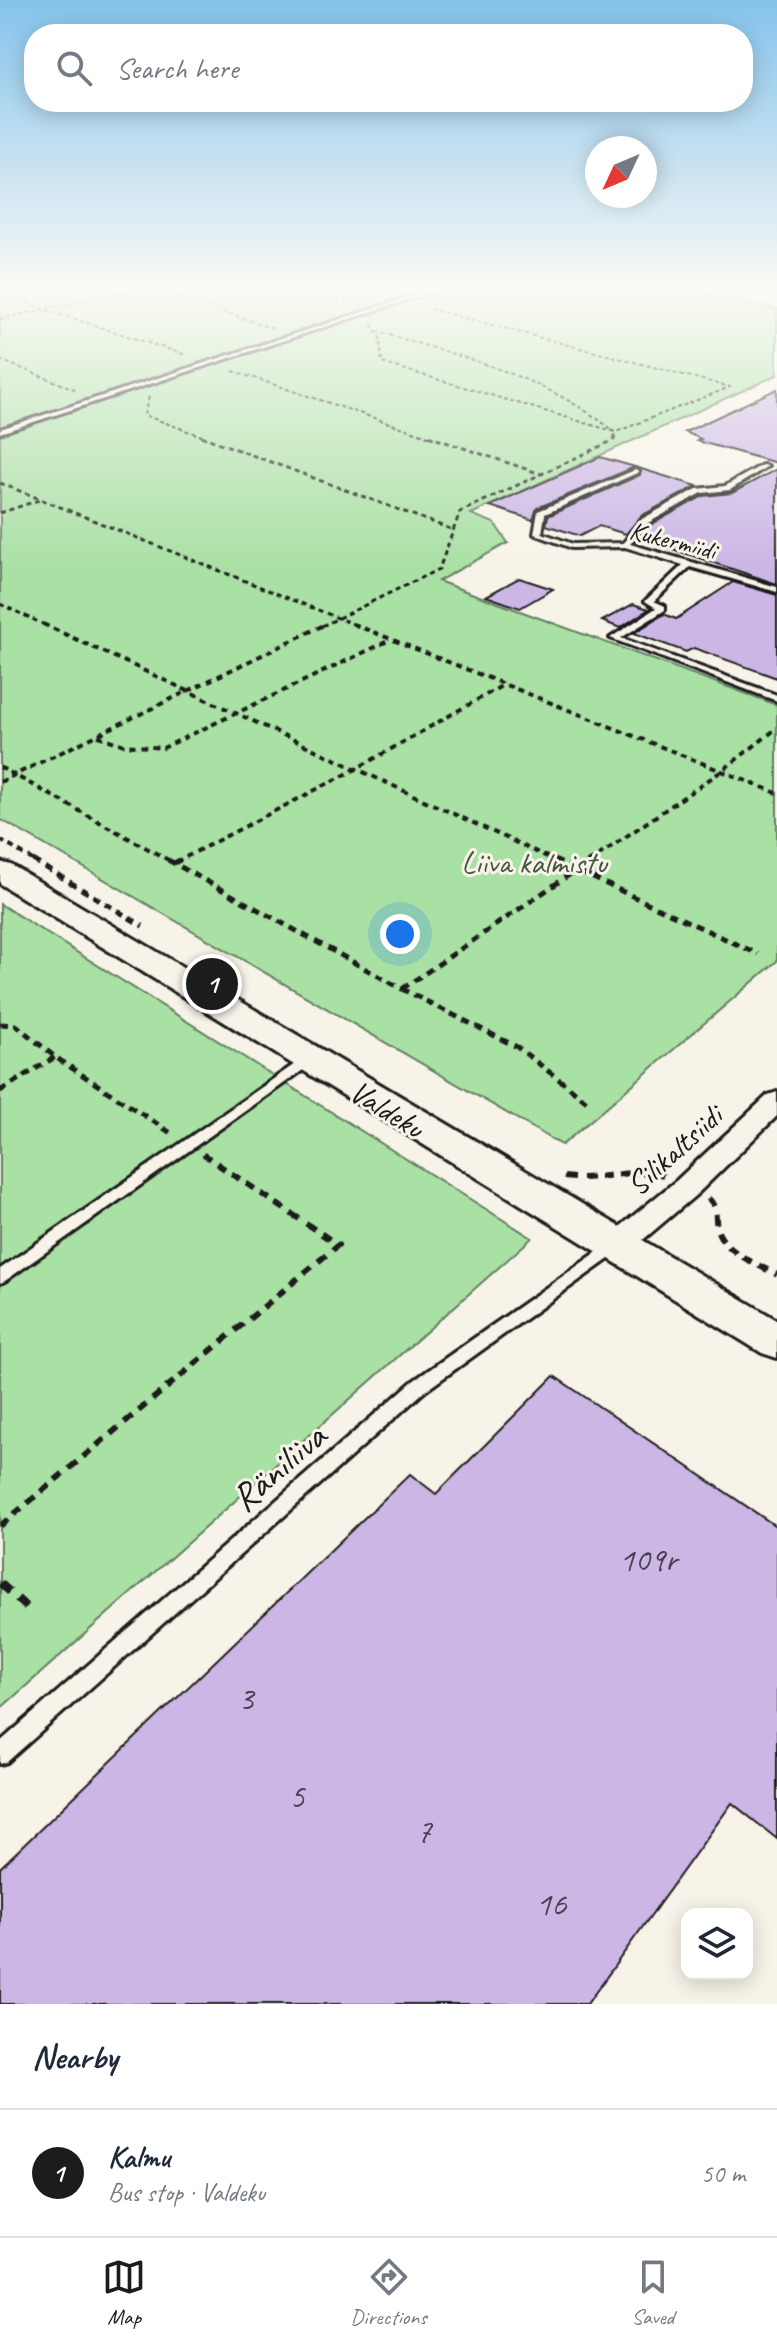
<!DOCTYPE html>
<meta charset="utf-8">
<style>
:root{--surface:#fff;--page:#f2f2f3;--text:#1f2937;--muted:#747a83;--line:#e0e1e3;--accent:#1c1c1c}
body{margin:0;font-family:Caveat,sans-serif;background:var(--page);color:var(--text)}
.controls{position:absolute;right:24px;bottom:24px;display:grid;overflow:hidden;border-radius:16px;box-shadow:0 4px 20px #0003}
.controls button{width:72px;height:72px;display:grid;place-items:center;padding:0;border:0;border-bottom:2px solid var(--line);background:var(--surface);color:var(--text);font:40px sans-serif}
.compass{position:absolute;left:585px;top:136px;width:72px;height:72px;border-radius:50%;background:var(--surface);box-shadow:0 4px 20px #0003;rotate:226deg}
.you{position:absolute;left:400px;top:934px;width:28px;height:28px;margin:-20px;border:6px solid #fff;border-radius:50%;background:#1a73e8;box-shadow:0 0 0 12px #1a73e833}
.badge{display:grid;place-items:center;width:52px;height:52px;border-radius:50%;background:var(--accent);color:#fff;font-size:26px;font-weight:700}
.pin{position:absolute;translate:-50% -50%;border:4px solid #fff;box-shadow:0 2px 8px #0006}
.list{margin:0;padding:0;list-style:none}
h2{display:flex;justify-content:space-between;align-items:center;height:104px;margin:0;padding:0 32px;font-size:34px}
h2 small{font-size:26px;font-weight:400;color:var(--muted)}
.list li{display:grid;grid-template-columns:52px 1fr auto;gap:24px;align-items:center;box-sizing:border-box;height:128px;padding:0 32px;border-top:2px solid var(--line)}
.list b{display:block;font-size:30px;white-space:nowrap}
.list p{margin:0;font-size:26px;white-space:nowrap;color:var(--muted)}
.list em{font-size:26px;font-style:normal;color:var(--muted)}
.icon{flex:none;width:44px;height:44px;fill:none;stroke:currentColor;stroke-width:2;stroke-linecap:round;stroke-linejoin:round}
.map{position:relative;flex:none;width:777px;height:2004px;overflow:hidden}
.search{position:absolute;background:var(--surface);box-shadow:0 4px 20px #0003;left:24px;right:24px;top:24px;height:88px;display:flex;align-items:center;gap:20px;box-sizing:border-box;padding:0 28px;border-radius:32px;color:var(--muted);font-size:30px}
.sheet{height:232px;background:var(--surface)}
nav{display:flex;justify-content:space-around;align-items:center;box-sizing:border-box;height:112px;border-top:2px solid var(--line);background:var(--surface);font-size:22px;color:var(--muted)}
nav a{display:grid;justify-items:center;gap:4px}
nav .on{color:var(--accent)}
.map>svg:first-child{display:block}
.green{fill:#a9e0a4;stroke:#627e60;stroke-width:2}
.building{fill:#cbb6e6;stroke:#1c1c1c;stroke-width:2}
.lines{fill:none;stroke-linecap:round;stroke-linejoin:round}
.lane-casing{stroke:#1c1c1c;stroke-width:6}
.street-casing{stroke:#1c1c1c;stroke-width:6}
.secondary-casing{stroke:#1c1c1c;stroke-width:6}
.path-far5{stroke:#1c1c1c;stroke-width:2;stroke-dasharray:4 3;stroke-linecap:butt}
.path-far4{stroke:#1c1c1c;stroke-width:3;stroke-dasharray:5 4;stroke-linecap:butt}
.path-far3{stroke:#1c1c1c;stroke-width:4;stroke-dasharray:6 5;stroke-linecap:butt}
.path-far2{stroke:#1c1c1c;stroke-width:5;stroke-dasharray:8 6;stroke-linecap:butt}
.path-far1{stroke:#1c1c1c;stroke-width:6;stroke-dasharray:10 8;stroke-linecap:butt}
.path{stroke:#1c1c1c;stroke-width:8;stroke-dasharray:13 10;stroke-linecap:butt}
.lane{fill:#f7f3e8;fill-rule:evenodd}
.street{fill:#f7f3e8;fill-rule:evenodd}
.secondary{fill:#f7f3e8;fill-rule:evenodd}
.labels{text-anchor:middle;stroke-width:6;stroke-linejoin:round;paint-order:stroke}
.far-street-label{font-size:26px;fill:#1c1c1c;stroke:#f7f3e8}
.park-label{font-size:32px;fill:#465745;stroke:#f7f3e8}
.street-label{font-size:32px;fill:#1c1c1c;stroke:#f7f3e8}
.near-number-label{font-size:34px;fill:#48424e}
.near-street-label{font-size:38px;fill:#1c1c1c;stroke:#f7f3e8}
</style>
<div class="map">
<svg width="777" height="2004" viewBox="0 0 777 2004">
<rect width="100%" height="100%" fill="#f7f3e8"/>
<filter id="ink" filterUnits="userSpaceOnUse"><feTurbulence type="fractalNoise" baseFrequency=".0125" numOctaves="2"/><feDisplacementMap in="SourceGraphic" scale="16" xChannelSelector="R" yChannelSelector="G"/><feConvolveMatrix kernelMatrix="1 2 1 2 8 2 1 2 1" color-interpolation-filters="sRGB"/></filter>
<g filter="url(#ink)">
<!-- green -->
<path class="green" d="M0 289H684L777 309V375L471 514 494 523 508 543 438 581 777 705V961L562 1145 0 819Z
M0 904 532 1238 0 1709Z"/>
<!-- building -->
<path class="building" d="M777 389V463L697 441 701 439 685 432Z
M600 457 635 467 537 508 533 520 490 506Z
M638 468 697 486 641 516 626 534 599 526 580 536 546 525 548 516 640 475Z
M777 469V584L639 538 650 525 703 496 732 493Z
M519 578 553 589 520 608 486 596Z
M733 582 777 595V678L694 648 686 652 634 633 664 614 676 619Z
M633 604 649 609 620 628 602 621Z
M554 1376 777 1527V1839L732 1803 587 2004H0V1868L410 1474 436 1494Z"/>
<g class="lines">
<!-- lane casing -->
<g class="lane-casing">
<path id="lane" d="M434 289H441L0 433V429Z
M762 465 768 466 730 490 702 493 648 523 630 544 777 587V592L690 567 654 601 665 606V610L621 638 777 695V701L610 638 656 608 645 601 683 565 625 547 572 548 534 534 538 511 635 470 639 472 637 473 545 514 542 533 573 544 623 543 642 519 697 489 725 486Z
M309 1056 313 1057 315 1060 313 1063 5 1281 0 1283V1269L305 1057Z
M615 1242 620 1243 622 1247 620 1251 425 1391 7 1762 0 1764V1742L413 1381 610 1243Z"/>
</g>
<!-- street casing -->
<g class="street-casing">
<path id="street" d="M777 1092V1116L697 1194 625 1255 615 1258 605 1255 601 1247 605 1239 677 1180 768 1095Z"/>
</g>
<!-- secondary casing -->
<g class="secondary-casing">
<path id="secondary" d="M0 862 11 865 777 1320V1358L762 1353 0 884Z"/>
</g>
<!-- path-far5 -->
<path class="path-far5" d="M156 289 272 328
M304 289 349 304
M0 295 186 355
M0 319 138 289
M372 324 380 338 382 363 616 432 730 387 426 308
M376 331C461 357 544 375 615 432
M0 360 77 390
M233 371 434 438
M149 397 144 415 207 438
M614 438 616 432"/>
<!-- path-far4 -->
<path class="path-far4" d="M201 436 453 530
M428 436 541 474
M0 483 358 626
M0 513 42 499
M0 604 47 626
M322 626 439 569 460 512 614 440 615 436"/>
<!-- path-far3 -->
<path class="path-far3" d="M43 624 558 862
M353 624 777 793
M98 736 124 745 163 748 390 640
M0 767 172 862
M0 782 326 624
M0 840 36 862
M176 862 356 769 505 684
M589 862 723 770 776 729"/>
<!-- path-far2 -->
<path class="path-far2" d="M33 860 143 926
M168 860 402 989 517 1047 587 1101
M554 860 758 954
M174 863 180 860
M402 989 591 860
M0 1024 16 1025 55 1057 174 1135
M0 1091 55 1057
M203 1154 210 1159"/>
<!-- path-far1 -->
<path class="path-far1" d="M564 1177C599 1182 633 1166 668 1176
M708 1198C720 1209 713 1221 719 1234 730 1255 758 1264 777 1275
M0 1526 338 1245 207 1157"/>
<!-- path -->
<path class="path" d="M0 1583 33 1613"/>
<!-- lane -->
<use href="#lane" class="lane"/>
<!-- street -->
<use href="#street" class="street"/>
<!-- secondary -->
<use href="#secondary" class="secondary"/>
</g>
</g>
<!-- sky -->
<linearGradient id="sky" x2="0" y2="1"><stop stop-color="#85c3ec"/><stop offset="0.51" stop-color="#fbfaf5"/><stop offset="1" stop-color="#fbfaf5" stop-opacity="0"/></linearGradient>
<rect width="777" height="569" fill="url(#sky)"/>
<g class="labels">
<!-- far-street labels -->
<g class="far-street-label">
<text transform="translate(673 540) rotate(14)" y="9">Kukermiidi</text>
</g>
<!-- park labels -->
<g class="park-label">
<text x="534" y="873">Liiva kalmistu</text>
</g>
<!-- street labels -->
<g class="street-label">
<text transform="translate(387 1109) rotate(32)" y="11">Valdeku</text>
<text transform="translate(674 1150) rotate(-42)" y="11">Silikaltsiidi</text>
</g>
<!-- near-number labels -->
<g class="near-number-label">
<text x="648" y="1571">109r</text>
<text x="246" y="1710">3</text>
<text x="297" y="1808">5</text>
<text x="424" y="1842">7</text>
<text x="551" y="1915">16</text>
</g>
<!-- near-street labels -->
<g class="near-street-label">
<text transform="translate(278 1467) rotate(-41)" y="13">Räniliiva</text>
</g>
</g>
</svg>
<div class="controls">
<button><svg class="icon" aria-label="layers" viewBox="0 0 24 24"><path d="M12 4l9 5-9 5-9-5zM3 14l9 5 9-5"/></svg></button>
</div>
<svg class="compass" viewBox="-18 -18 36 36"><path d="M0-13l5 13h-10z" fill="#e53935"/><path d="M0 13l5-13h-10z" fill="#747a83"/></svg>
<div class="you"></div>
<div class="pin badge" style="left:212px;top:984px">1</div>
<div class="search"><svg class="icon" aria-label="search" viewBox="0 0 24 24"><circle cx="10" cy="10" r="6"/><path d="M15 15l6 6"/></svg>Search here</div>
</div>
<section class="sheet">
<h2>Nearby<small></small></h2>
<ul class="list">
<li><span class="badge">1</span><div><b>Kalmu</b><p>Bus stop · Valdeku</p></div><em>50 m</em></li>
</ul>
</section>
<nav>
<a class="on"><svg class="icon" aria-label="map" viewBox="0 0 24 24"><path d="M3 6l6-2 6 2 6-2v14l-6 2-6-2-6 2zM9 4v14M15 6v14"/></svg>Map</a>
<a><svg class="icon" aria-label="directions" viewBox="0 0 24 24"><path d="M12 3l9 9-9 9-9-9zM9 14v-3h6M13 9l2 2-2 2"/></svg>Directions</a>
<a><svg class="icon" aria-label="saved" viewBox="0 0 24 24"><path d="M7 4h10v16l-5-4-5 4z"/></svg>Saved</a>
</nav>
